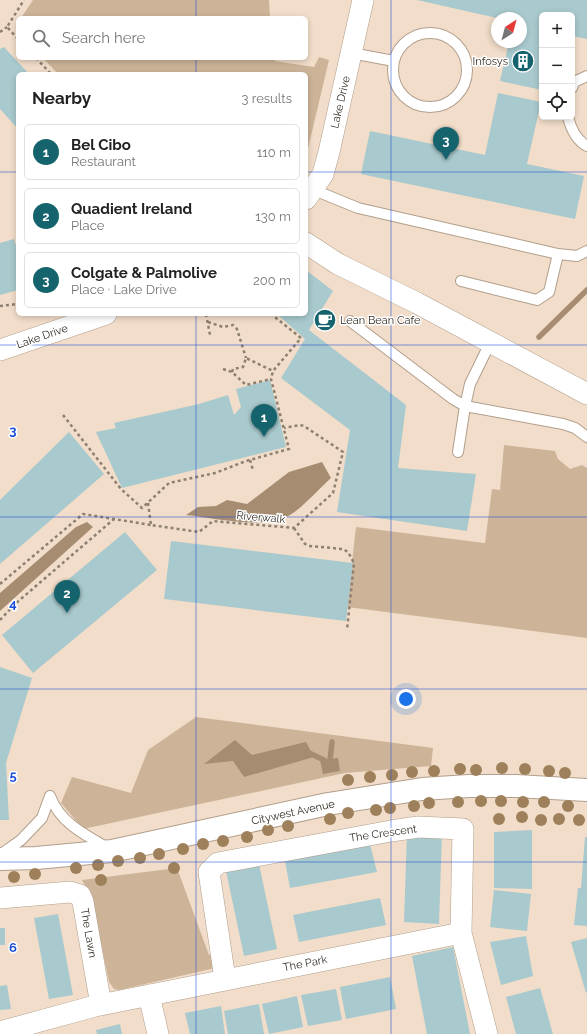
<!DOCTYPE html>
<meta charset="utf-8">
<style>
:root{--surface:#fff;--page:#f2f2f2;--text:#222;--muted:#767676;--line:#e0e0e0;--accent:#15636c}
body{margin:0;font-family:Raleway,sans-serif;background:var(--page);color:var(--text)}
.controls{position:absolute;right:12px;top:12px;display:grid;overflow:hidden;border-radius:6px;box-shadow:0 2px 6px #0003}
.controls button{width:36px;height:36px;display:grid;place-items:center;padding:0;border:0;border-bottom:1px solid var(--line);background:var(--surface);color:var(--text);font:20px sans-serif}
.compass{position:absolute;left:491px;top:12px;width:36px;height:36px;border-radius:50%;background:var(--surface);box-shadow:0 2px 6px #0003;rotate:36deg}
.you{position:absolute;left:406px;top:699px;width:14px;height:14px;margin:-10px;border:3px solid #fff;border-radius:50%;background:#1a73e8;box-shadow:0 0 0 6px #1a73e833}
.badge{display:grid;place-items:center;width:26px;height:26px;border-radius:50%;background:var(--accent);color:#fff;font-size:13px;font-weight:700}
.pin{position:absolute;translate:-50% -33px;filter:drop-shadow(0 1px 2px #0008)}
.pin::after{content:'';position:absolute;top:21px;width:14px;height:12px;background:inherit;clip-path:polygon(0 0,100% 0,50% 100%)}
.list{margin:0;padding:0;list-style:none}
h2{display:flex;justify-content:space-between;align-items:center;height:52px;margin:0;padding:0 16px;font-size:17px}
h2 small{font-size:13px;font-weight:400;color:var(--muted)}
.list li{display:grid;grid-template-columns:26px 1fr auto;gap:12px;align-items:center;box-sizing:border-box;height:56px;margin:0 8px 8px;padding:0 8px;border:1px solid var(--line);border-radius:6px}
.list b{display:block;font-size:15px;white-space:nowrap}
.list p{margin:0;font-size:13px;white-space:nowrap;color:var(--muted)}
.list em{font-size:13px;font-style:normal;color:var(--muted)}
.icon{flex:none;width:22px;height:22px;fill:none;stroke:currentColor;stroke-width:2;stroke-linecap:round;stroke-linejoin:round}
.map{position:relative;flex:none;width:587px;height:1034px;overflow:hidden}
.search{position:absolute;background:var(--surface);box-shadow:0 2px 6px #0003;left:16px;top:16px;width:292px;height:44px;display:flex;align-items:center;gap:10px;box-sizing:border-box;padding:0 14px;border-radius:6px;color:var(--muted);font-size:15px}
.panel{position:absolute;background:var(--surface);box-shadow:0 2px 6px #0003;left:16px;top:72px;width:292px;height:244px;border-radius:6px}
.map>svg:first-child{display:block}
.green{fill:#cdb499}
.water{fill:#a68c70}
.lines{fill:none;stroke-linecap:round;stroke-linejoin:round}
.stream{stroke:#a68c70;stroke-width:5.5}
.building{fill:#a8c9cd}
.service-casing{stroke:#b29f8b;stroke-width:12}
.minor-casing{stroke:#b29f8b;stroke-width:22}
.secondary-casing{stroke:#b29f8b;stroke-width:24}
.path{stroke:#8d8072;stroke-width:2.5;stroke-dasharray:3 3;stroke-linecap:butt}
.service{stroke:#fff;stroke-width:10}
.minor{stroke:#fff;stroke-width:21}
.secondary{stroke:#fff;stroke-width:22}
.tree{fill:#9e815a}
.grid{fill:none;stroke:#1d4ed8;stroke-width:1;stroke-opacity:0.55}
.labels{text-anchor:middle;stroke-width:3;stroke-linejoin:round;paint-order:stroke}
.poi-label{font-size:11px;fill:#332c24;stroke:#fff;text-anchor:end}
.street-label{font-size:11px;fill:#332c24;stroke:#fff}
.grid-label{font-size:13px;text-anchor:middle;font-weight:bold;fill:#1d4ed8;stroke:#fff;stroke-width:3;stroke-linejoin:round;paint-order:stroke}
</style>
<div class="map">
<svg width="587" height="1034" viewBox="0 0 587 1034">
<rect width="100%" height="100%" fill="#f1ddc9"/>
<!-- green -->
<path class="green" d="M33 0H269L270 18H21Z
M319 57 329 60 306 157V74H58L43 58H274L275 61 314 67Z
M504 445 555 451 558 459 570 469 582 465 587 468V638L347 607 356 527 485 543 492 489 500 490Z
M196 717 433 748 431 766 345 773 83 829 61 803 72 777 131 793 148 750Z
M177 868 209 955 215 954 216 965 211 969 119 990 114 989 109 982 92 899 82 880Z"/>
<!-- water -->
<path class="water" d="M322 462 331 478C320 488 302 508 290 515 263 530 216 518 186 515L198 507 216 506 227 500 247 504 289 472Z
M87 522 93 527 0 611V593L76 527Z
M235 740 252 755 306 742 314 757 244 777 233 761 204 764Z
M338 758 340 771 323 774 320 760Z"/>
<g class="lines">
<!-- stream -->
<path class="stream" d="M539 337 587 290
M307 752 324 760
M330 760 332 742"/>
</g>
<!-- building -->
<path class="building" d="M417 0H587V39L572 36V15H542V90L500 81 509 42H521V18H497Z
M4 47 29 74H18V129L0 109V49Z
M498 93 541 102 527 164 584 176 575 219 361 174 370 131 485 155Z
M14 239 18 253V290L0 295V243Z
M306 270 333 291 309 330 406 405 398 468 476 474 467 531 337 512 350 430 281 378 305 339 277 314H306Z
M270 380 286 447 122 488 96 432 116 428 114 423 199 404 228 395 234 415 241 407 236 389Z
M69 432 104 474 0 564V500Z
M125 532 157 570 33 673 2 635Z
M171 541 353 563 346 621 164 599Z
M0 667 32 678 6 763 9 820H0Z
M532 830V889L494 888V832Z
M407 832 442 833 439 924 404 922Z
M585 837H587V926L574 925 578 888H581Z
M370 844 377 872 290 888 285 861Z
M259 864 277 949 244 956 226 871Z
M494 890 531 894 527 931 490 927Z
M380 898 386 925 299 942 293 915Z
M58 914 73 995 49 999 34 918Z
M0 928H5V945H0Z
M526 936 533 976 501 985 490 942Z
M587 938V992L586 993 571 942Z
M453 947 470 1034H427L412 956Z
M390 977 396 1009 346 1019 340 987Z
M7 985 11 1009 0 1010V986Z
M540 988 553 1034H516L506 997Z
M336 989 342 1020 308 1026 301 995Z
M297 996 303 1027 269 1034 262 1004Z
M259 1004 264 1034H228L224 1011Z
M221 1006 225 1034H190L185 1013Z
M120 1024 122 1034H97L96 1030Z"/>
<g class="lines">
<!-- service casing -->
<g class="service-casing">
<path id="service" d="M393 70a37 37 0 1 1 74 0a37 37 0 1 1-74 0Z
M351 53 394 61
M572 88 574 82 587 76
M568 117C571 129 576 140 587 146
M314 190 358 208 558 254 577 256 587 251
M461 281 537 300 549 292 558 254
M350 321 453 399 465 406 563 424 575 428 587 437
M458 452 465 406 470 384 490 343
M50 796C60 823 85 835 108 848
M0 855 21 840 42 818 50 796"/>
</g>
<!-- minor casing -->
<g class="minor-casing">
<path id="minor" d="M306 199 323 174 329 152 363 0
M306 243 338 264 417 303 587 394
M0 350 106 314
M0 898 70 892 80 895 83 902 101 1005
M225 979 209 872 218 863 391 831 418 827 463 829 461 933 487 1034
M149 995 158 1034
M0 1032 95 1006 461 933"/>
</g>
<!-- secondary casing -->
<g class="secondary-casing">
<path id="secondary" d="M0 859 36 858 112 851 328 804 422 789 469 786H516L587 790"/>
</g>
<!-- path -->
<path class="path" d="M0 32 7 27
M18 39 7 27 24 0
M36 58 51 74
M0 306 18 304
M206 314 210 335
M208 322 223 327 233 325 237 329 246 358
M223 369 232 372 246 385 271 379
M232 372 233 369 243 367 246 358 273 371
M63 415 121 489 142 508 169 483 215 473 246 461 289 449 271 379 273 371 301 338 271 314
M250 460 253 470
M148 503 151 525 199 532 213 521 294 528 333 493 343 452 304 426 300 425 284 428
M294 528 305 544 309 546 343 549 348 552 354 563 347 630
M0 584 83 514 151 525
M0 620 15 604 114 519"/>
<!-- service -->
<use href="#service" class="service"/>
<!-- minor -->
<use href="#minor" class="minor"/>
<!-- secondary -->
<use href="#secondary" class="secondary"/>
</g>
<!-- trees -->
<g class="tree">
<circle cx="502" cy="768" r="6"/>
<circle cx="460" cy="769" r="6"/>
<circle cx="525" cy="769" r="6"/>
<circle cx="476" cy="770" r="6"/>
<circle cx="434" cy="771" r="6"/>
<circle cx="549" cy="771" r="6"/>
<circle cx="412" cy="772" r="6"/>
<circle cx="565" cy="773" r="6"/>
<circle cx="392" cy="775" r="6"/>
<circle cx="370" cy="777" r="6"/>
<circle cx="348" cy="780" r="6"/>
<circle cx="481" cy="801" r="6"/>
<circle cx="501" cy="801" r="6"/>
<circle cx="458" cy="802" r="6"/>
<circle cx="523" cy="802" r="6"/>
<circle cx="544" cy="802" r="6"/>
<circle cx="429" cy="803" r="6"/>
<circle cx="414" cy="806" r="6"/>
<circle cx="568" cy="806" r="6"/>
<circle cx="390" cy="808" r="6"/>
<circle cx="376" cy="810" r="6"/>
<circle cx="348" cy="813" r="6"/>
<circle cx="522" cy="817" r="6"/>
<circle cx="330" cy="819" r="6"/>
<circle cx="499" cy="819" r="6"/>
<circle cx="559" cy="819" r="6"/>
<circle cx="541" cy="820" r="6"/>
<circle cx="579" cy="820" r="6"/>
<circle cx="288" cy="826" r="6"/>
<circle cx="268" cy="830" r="6"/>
<circle cx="247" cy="837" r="6"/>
<circle cx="223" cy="841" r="6"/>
<circle cx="203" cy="844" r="6"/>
<circle cx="183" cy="849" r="6"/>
<circle cx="159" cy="854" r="6"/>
<circle cx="140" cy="858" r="6"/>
<circle cx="118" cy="861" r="6"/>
<circle cx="98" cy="865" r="6"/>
<circle cx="76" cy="868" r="6"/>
<circle cx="174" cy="868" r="6"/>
<circle cx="35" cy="874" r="6"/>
<circle cx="14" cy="877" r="6"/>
<circle cx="101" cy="880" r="6"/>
</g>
<!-- grid -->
<path class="grid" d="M196 0V18M391 0V1034M196 58V74M0 172H18M306 172H587M196 314V1034M0 345H587M0 517H587M0 689H587M0 862H587"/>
<!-- icons -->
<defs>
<g id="building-disc" transform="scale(1.15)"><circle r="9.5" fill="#15636c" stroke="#fff"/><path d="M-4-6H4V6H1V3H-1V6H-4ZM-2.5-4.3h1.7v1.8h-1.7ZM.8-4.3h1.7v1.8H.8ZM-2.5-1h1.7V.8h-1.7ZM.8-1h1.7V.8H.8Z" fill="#fff"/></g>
<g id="cafe-disc" transform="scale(1.15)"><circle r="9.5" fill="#15636c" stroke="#fff"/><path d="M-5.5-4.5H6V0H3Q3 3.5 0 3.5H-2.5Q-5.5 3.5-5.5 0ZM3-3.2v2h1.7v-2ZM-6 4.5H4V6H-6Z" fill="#fff"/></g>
</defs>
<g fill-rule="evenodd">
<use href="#building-disc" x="523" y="61"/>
<use href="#cafe-disc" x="325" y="320"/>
</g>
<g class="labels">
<!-- poi labels -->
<g class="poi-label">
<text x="508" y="65">Infosys</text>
<text x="340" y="324" text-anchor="start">Lean Bean Cafe</text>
</g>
<!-- street labels -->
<g class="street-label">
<text transform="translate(340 102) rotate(-77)" y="4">Lake Drive</text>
<text transform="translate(42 336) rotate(-19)" y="4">Lake Drive</text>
<text transform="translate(261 517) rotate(5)" y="4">Riverwalk</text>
<text transform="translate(293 812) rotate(-12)" y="4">Citywest Avenue</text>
<text transform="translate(383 833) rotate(-8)" y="4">The Crescent</text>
<text transform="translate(89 933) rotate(80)" y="4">The Lawn</text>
<text transform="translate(305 963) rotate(-11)" y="4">The Park</text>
</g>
</g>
<g class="grid-label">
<text x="13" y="435">3</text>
<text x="13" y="608">4</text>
<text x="13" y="780">5</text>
<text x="13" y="952">6</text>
</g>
</svg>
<div class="controls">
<button>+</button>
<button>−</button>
<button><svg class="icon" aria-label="locate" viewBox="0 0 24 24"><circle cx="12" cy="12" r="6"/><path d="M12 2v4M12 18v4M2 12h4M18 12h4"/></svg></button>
</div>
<svg class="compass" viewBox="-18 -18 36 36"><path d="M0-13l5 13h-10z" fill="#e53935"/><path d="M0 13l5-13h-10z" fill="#767676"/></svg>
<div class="you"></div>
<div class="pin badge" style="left:264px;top:437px">1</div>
<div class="pin badge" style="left:67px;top:613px">2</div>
<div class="pin badge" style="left:446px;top:160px">3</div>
<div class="search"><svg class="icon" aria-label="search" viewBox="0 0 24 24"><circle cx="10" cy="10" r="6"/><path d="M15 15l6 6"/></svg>Search here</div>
<section class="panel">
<h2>Nearby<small>3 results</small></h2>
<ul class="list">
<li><span class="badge">1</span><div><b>Bel Cibo</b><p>Restaurant</p></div><em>110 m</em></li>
<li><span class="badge">2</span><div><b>Quadient Ireland</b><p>Place</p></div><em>130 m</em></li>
<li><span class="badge">3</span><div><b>Colgate &amp; Palmolive</b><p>Place · Lake Drive</p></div><em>200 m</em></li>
</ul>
</section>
</div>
